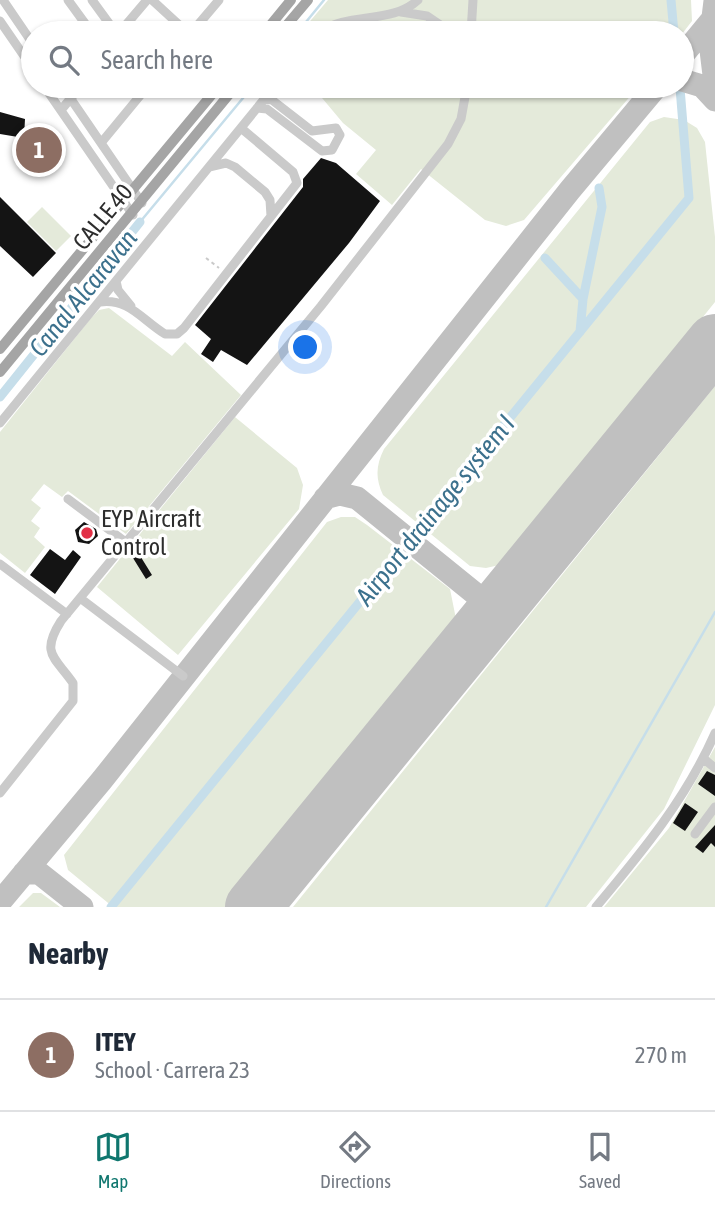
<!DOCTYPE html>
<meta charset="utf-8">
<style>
:root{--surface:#fff;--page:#f6f6f7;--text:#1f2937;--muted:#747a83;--line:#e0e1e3;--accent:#0f766e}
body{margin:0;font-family:"Asap Condensed",sans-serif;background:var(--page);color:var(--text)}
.you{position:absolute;left:306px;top:348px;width:24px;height:24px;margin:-18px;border:5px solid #fff;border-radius:50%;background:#1a73e8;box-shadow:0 0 0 10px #1a73e833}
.badge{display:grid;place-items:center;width:46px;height:46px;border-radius:50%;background:var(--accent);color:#fff;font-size:23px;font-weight:700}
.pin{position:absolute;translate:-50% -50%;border:4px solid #fff;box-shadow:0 2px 7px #0006}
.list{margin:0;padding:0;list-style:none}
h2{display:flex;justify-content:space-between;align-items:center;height:91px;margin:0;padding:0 28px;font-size:30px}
h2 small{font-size:23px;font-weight:400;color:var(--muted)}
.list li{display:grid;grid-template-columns:46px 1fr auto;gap:21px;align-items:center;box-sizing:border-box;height:112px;padding:0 28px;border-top:2px solid var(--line)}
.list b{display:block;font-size:26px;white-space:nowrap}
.list p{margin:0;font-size:23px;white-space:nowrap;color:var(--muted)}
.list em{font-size:23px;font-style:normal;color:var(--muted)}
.icon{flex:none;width:38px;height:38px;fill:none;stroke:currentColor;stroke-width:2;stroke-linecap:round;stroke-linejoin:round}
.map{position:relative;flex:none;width:715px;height:907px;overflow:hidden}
.search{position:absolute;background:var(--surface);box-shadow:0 2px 5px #0004;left:21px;right:21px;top:21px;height:77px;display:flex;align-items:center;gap:18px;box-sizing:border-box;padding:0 24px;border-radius:38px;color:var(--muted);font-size:26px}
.sheet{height:203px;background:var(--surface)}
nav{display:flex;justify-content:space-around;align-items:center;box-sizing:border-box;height:98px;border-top:2px solid var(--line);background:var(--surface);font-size:19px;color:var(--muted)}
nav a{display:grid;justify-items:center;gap:4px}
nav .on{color:var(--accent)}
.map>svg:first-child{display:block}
.green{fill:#e4eada}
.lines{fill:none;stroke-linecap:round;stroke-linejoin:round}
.stream{stroke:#c6deea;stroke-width:2.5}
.canal{stroke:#c6deea;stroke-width:9}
.taxiway{stroke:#c0c0c0;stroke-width:23}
.runway{stroke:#c0c0c0;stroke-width:56}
.building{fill:#141414}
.path{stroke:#cacaca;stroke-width:2;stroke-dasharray:3.5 3.5;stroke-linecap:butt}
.minor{stroke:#cacaca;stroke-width:9}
.major{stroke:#a5a5a5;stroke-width:10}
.poi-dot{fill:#e23046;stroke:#fff;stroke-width:2.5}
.labels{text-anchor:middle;stroke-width:7;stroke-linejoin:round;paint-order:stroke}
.street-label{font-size:24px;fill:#2d2d2d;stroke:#fff}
.poi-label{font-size:24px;fill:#2d2d2d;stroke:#fff;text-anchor:start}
.water-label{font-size:26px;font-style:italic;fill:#3c718d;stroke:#fff}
</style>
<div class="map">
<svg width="715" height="907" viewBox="0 0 715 907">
<rect width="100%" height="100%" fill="#fff"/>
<!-- green -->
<path class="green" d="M328 0H691L692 21 682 34 300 33Z
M312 86H639L524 220 506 226 485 220 421 169 392 205 356 174 376 150 343 123Z
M664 117 684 120 697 128 705 142 715 237V302L504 564 486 568 470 566 383 495C375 478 376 465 384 449L650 122Z
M42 207 71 236 56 251 27 222Z
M109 308 172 356 185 342 241 395 126 534 68 491 62 497 44 484 31 500 41 508 31 521 40 528 34 537 45 547 25 573 0 553V432L91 318 99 310Z
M715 386V705L664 809 586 907H293Z
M235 417 297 468 303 485 299 509 178 655 97 587Z
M341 517H355L367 525 450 589 456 619 451 634 227 907H113L68 870 64 855 327 522Z
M715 747V907H604L669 828Z
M33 893H41L60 907H19Z"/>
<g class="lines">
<!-- stream -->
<path class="stream" d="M297 33 324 0
M140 222 253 86
M546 907 715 612"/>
<!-- canal -->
<path class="canal" d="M671 0 674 33
M545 258 583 299 580 332
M583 299 602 207 599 188
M0 397 140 222
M111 907 689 198 680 88"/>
<!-- taxiway -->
<path class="taxiway" d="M715 1 710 42 715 83
M682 56 710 22
M682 80 702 86 715 100
M325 498 340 494 357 498 478 596 484 605 483 627
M478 596 497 599 511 593
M24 873H39L82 907
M0 902 102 780 570 190 657 86"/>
<!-- runway -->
<path class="runway" d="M253 907 715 342"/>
</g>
<!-- building -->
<path class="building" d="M0 112 25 119 24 138 0 134Z
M321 158 336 163 380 201 349 243 247 365 221 350 213 362 201 354 211 339 195 325 303 187V179Z
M0 197 56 253 33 277 0 246Z
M84 522 96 529 98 536 89 544 78 542 75 530Z
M50 549 65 560 73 550 81 557 55 594 30 575Z
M139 554 152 575 146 579 133 558Z
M707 771 715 775V796L698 784Z
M685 803 698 812 685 831 673 823Z
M715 825V847L711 843 703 853 695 847Z"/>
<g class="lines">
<!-- path -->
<path class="path" d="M206 258 219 268"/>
<!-- minor -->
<path class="minor" d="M3 0 33 44
M68 0 92 33
M92 0 116 33
M152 0 188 33
M401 12 427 16 452 33
M0 21 33 69
M119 33 147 0
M191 33 219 0
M319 33C348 11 391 25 418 0
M471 33 473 0
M44 86 133 215
M62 86 142 203
M257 108 267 109 322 151 332 150 340 135 336 128 312 131 272 100 264 99
M61 110 81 86
M101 143 148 86
M209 167 226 163 235 167 265 192 270 200 271 216
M116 281 118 290 131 306
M100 302C129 298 142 320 165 334H177L184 328 297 183 293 172 241 128
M0 423 275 86
M68 499 127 543
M0 564 67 614
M80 598 183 676
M704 759 715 768
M0 793 73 701V683C55 657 40 654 61 621L321 306 448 144 461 119 467 86
M695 834 715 807
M596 907C642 852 686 799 715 733"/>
<!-- major -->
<path class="major" d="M264 33 291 0
M280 33 308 0
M0 349 219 86
M0 372 236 86"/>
</g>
<!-- markers -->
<circle class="poi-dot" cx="87" cy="533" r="7"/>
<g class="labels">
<!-- street labels -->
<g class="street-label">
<text transform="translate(103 217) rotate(-50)" y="8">CALLE 40</text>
</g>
<!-- poi labels -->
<g class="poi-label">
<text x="101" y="527">EYP Aircraft<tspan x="101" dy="28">Control</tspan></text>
</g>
<!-- water labels -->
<g class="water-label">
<text transform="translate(83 293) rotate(-51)" y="9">Canal Alcaravan</text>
<text transform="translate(435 510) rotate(-51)" y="9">Airport drainage system I</text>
</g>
</g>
</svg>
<div class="you"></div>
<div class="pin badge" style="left:39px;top:150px;background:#8d6e63">1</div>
<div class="search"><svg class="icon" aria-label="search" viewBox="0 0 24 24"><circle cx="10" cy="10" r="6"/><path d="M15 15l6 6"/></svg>Search here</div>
</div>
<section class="sheet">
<h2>Nearby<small></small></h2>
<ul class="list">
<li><span class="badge" style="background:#8d6e63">1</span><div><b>ITEY</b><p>School · Carrera 23</p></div><em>270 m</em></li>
</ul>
</section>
<nav>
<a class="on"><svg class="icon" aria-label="map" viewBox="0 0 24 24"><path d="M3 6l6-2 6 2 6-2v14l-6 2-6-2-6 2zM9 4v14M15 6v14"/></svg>Map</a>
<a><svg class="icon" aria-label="directions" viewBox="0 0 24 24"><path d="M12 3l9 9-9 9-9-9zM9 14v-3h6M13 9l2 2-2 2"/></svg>Directions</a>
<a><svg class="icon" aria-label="saved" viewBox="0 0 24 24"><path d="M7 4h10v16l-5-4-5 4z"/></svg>Saved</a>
</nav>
